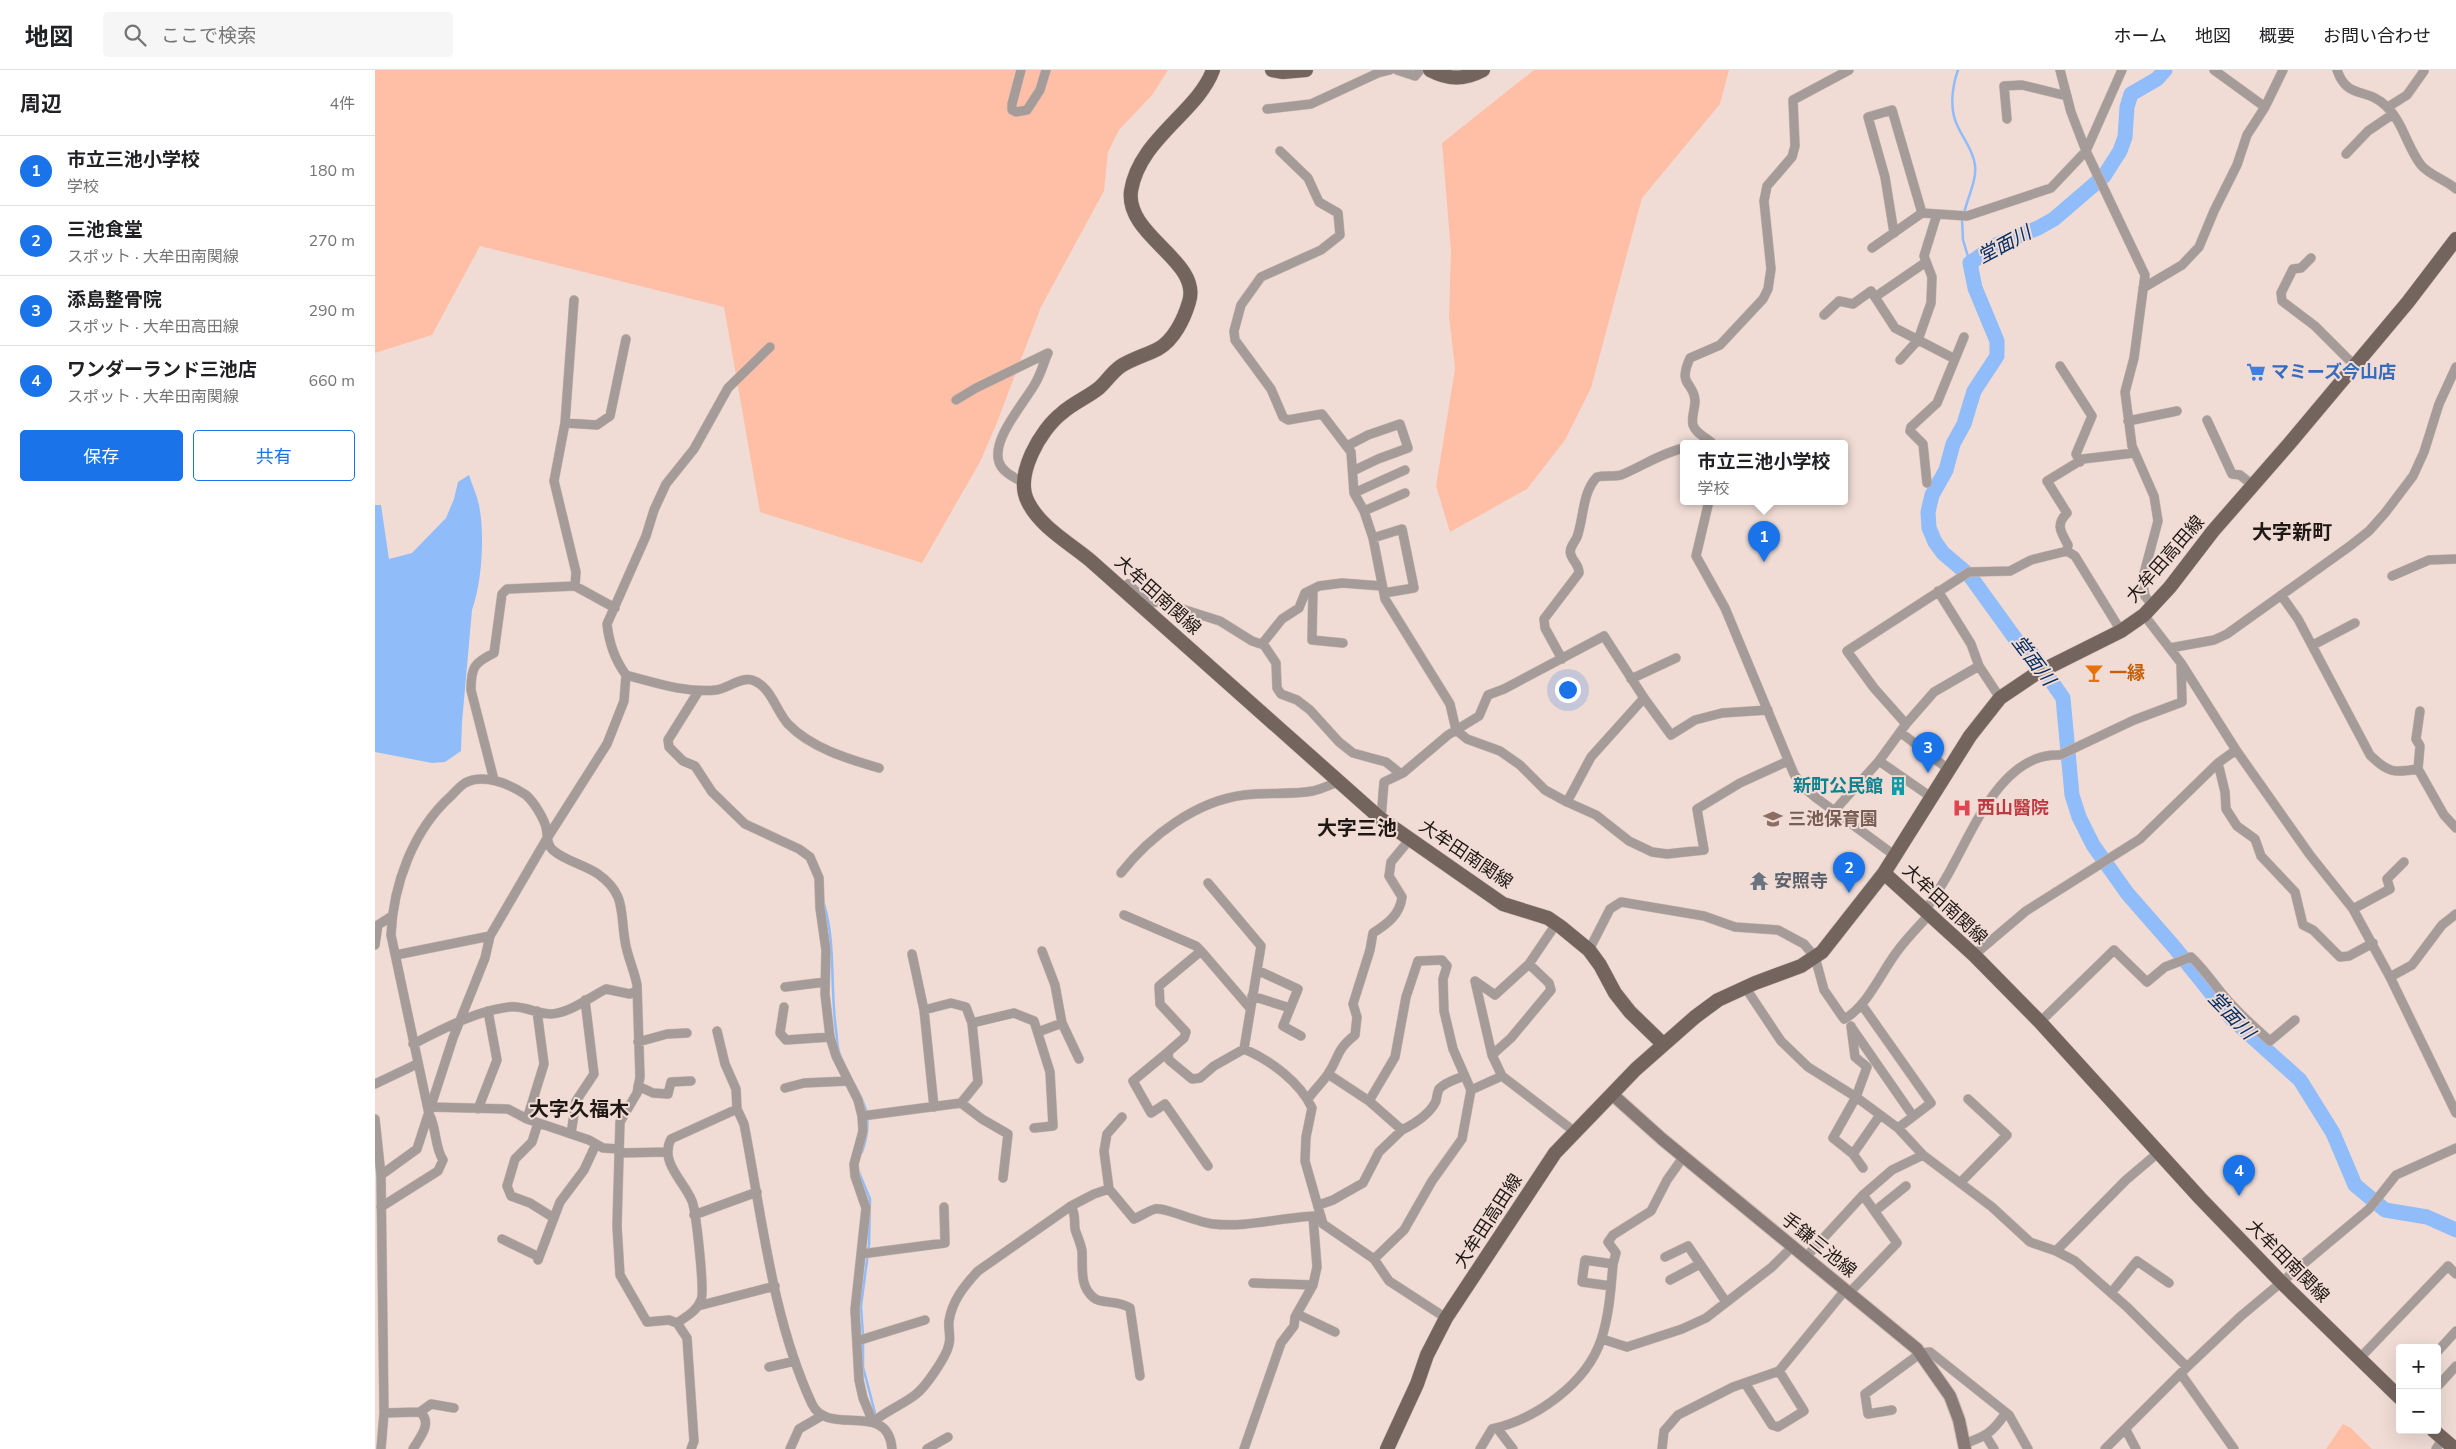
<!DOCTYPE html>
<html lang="ja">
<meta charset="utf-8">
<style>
:root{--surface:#fff;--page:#f6f6f6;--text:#202124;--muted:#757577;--line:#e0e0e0;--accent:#1a73e8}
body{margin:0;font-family:"Nunito Sans","Noto Sans JP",sans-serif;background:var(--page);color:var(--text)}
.controls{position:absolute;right:15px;bottom:15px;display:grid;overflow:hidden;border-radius:5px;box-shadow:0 5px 20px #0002}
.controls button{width:45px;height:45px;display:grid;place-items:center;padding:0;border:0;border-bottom:1px solid var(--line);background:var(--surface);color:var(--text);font:25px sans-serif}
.you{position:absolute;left:1192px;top:619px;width:18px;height:18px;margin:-12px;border:4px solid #fff;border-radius:50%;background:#1a73e8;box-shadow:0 0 0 8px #1a73e833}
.badge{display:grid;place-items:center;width:32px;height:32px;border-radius:50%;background:var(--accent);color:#fff;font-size:16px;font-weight:700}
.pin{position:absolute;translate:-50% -41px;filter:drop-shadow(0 1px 2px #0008)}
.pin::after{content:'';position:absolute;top:26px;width:18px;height:15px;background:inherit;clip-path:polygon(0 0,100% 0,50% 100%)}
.popup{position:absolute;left:1305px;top:370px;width:168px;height:65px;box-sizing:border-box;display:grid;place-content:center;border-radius:5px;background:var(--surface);filter:drop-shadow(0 1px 4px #0005);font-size:16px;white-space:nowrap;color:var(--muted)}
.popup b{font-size:19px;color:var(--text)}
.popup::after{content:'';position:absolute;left:50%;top:100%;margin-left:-10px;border:10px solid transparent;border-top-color:var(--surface)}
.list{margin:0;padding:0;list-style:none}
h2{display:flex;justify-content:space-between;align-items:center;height:65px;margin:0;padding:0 20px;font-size:21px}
h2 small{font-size:16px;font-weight:400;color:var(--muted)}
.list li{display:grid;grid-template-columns:32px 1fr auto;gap:15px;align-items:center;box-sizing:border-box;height:70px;padding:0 20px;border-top:1px solid var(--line)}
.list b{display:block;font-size:19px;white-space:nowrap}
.list p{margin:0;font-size:16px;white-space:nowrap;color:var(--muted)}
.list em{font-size:16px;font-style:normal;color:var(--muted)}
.actions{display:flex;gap:10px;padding:15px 20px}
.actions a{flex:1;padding:11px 0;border:1px solid var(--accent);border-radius:5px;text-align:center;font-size:18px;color:var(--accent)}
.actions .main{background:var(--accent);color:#fff}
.icon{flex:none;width:28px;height:28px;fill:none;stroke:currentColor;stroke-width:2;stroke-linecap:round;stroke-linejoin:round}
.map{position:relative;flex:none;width:2081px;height:1379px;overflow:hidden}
header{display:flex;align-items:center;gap:30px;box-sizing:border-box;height:70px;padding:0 25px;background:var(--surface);border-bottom:1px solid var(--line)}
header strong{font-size:24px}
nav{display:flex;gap:28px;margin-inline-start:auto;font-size:18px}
.search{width:350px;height:45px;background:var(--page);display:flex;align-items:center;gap:12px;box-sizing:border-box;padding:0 18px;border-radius:5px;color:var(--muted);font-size:19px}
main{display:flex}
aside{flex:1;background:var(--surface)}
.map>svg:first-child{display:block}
.green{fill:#ffbfa6}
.water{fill:#90bcfa}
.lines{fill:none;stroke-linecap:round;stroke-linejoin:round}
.stream{stroke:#90bcfa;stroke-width:2.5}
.river{stroke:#90bcfa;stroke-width:15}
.minor-casing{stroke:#cab9b2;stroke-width:10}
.secondary-casing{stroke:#cab9b2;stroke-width:14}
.primary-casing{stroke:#cab9b2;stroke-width:15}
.minor{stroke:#a59c99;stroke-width:9}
.secondary{stroke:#887b77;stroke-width:12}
.primary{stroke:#73645e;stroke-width:14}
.labels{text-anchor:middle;stroke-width:4;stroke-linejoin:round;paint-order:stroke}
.shop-label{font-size:18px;font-weight:bold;fill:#366cbe;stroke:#f0dcd5;text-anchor:start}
.street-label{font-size:18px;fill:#1f1815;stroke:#f0dcd5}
.food-label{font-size:18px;font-weight:bold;fill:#c56008;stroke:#f0dcd5;text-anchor:start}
.culture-label{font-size:18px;font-weight:bold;fill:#0d838f;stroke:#f0dcd5;text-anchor:end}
.health-label{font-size:18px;font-weight:bold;fill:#be3a42;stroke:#f0dcd5;text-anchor:start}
.education-label{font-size:18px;font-weight:bold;fill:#785e54;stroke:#f0dcd5;text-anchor:start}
.worship-label{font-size:18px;font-weight:bold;fill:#5b616d;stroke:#f0dcd5;text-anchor:start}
.water-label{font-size:19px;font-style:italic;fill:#032d63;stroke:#f0dcd5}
.quarter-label{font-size:20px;font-weight:bold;fill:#1f1815;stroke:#f0dcd5}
</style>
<header>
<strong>地図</strong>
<div class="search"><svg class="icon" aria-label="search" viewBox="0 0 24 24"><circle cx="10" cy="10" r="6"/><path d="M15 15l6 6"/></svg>ここで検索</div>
<nav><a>ホーム</a><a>地図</a><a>概要</a><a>お問い合わせ</a></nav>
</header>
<main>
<aside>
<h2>周辺<small>4件</small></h2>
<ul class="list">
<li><span class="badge">1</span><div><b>市立三池小学校</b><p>学校</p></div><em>180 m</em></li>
<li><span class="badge">2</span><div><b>三池食堂</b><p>スポット · 大牟田南関線</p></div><em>270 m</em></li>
<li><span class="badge">3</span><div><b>添島整骨院</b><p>スポット · 大牟田高田線</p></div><em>290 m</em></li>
<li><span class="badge">4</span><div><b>ワンダーランド三池店</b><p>スポット · 大牟田南関線</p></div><em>660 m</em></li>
</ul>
<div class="actions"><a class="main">保存</a><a>共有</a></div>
</aside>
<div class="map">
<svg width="2081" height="1379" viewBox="0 0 2081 1379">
<rect width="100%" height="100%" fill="#f0dcd5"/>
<!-- green -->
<path class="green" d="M0 0H793L778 24 744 60 733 82 729 121 666 237 621 355 605 392 547 493 385 442 349 237 105 176 57 265 0 283Z
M1159 0H1354L1345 34 1267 128 1216 318 1190 370 1152 419 1075 462 1061 416 1080 299 1074 246 1076 182 1067 73Z
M1968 1354 1976 1358 1997 1379H1951Z"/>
<!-- water -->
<path class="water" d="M94 405C97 415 102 425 104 435 110 464 107 512 97 540L87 652 86 681 70 692 57 693 0 682V435H6L14 489 37 483 71 448 79 429 83 412Z"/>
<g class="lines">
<!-- stream -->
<path class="stream" d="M1583 0C1577 17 1574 40 1583 57 1589 70 1598 80 1600 95 1602 111 1592 128 1589 144
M1587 149 1588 170 1595 193
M449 834C461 874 455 918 461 960 462 967 462 975 464 982 478 1024 504 1033 487 1082
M483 1100 495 1129 494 1175 486 1236 488 1266
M488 1271V1297L500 1343"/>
<!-- river -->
<path class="river" d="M1790 0 1782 9 1756 24 1752 37 1750 67 1745 81 1729 106 1679 149 1663 158 1621 175 1595 193 1600 218 1622 271V286L1599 321 1589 354 1578 374 1571 400 1557 425 1553 442 1554 458 1560 472 1568 483 1595 506 1642 571 1656 582 1688 628 1697 725 1704 747 1718 775 1752 823 1800 878 1857 949 1925 1010 1958 1063 1980 1115 2010 1140 2052 1147 2081 1160"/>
<!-- minor casing -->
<g class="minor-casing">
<path id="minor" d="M646 0 637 34V40L641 42 652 40 665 20 671 0
M1022 0 1040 6 1045 0
M1685 0 1696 42 1711 81 1770 205 1759 288 1750 322 1757 376 1779 426 1783 451 1767 511 1770 526 1777 535
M1839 0 1890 37
M1962 0C1972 30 1992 17 2011 36 2028 52 2032 77 2046 95 2054 105 2071 110 2081 119
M2013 37 2032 25 2049 1
M892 39 936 34 1003 3 1015 0
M1632 49 1629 16 1647 15 1692 26
M905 81 933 108 944 132 963 143 965 165 946 180 886 207 866 235 859 261 860 270 896 319 908 347 913 350 947 344 976 382 979 423 989 441 998 468 1010 529 1075 634 1081 660 1092 669 1125 681 1145 695 1170 720 1192 732
M1971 84 1993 61 2018 44
M1519 163 1510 107 1493 47 1517 40 1547 143
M1497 178 1547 143 1562 144
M1936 188 1926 198 1918 199 1906 223 1907 231 1940 256 1980 296
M1768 218 1807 195 1824 177 1839 141 1862 95 1872 65 1890 37 1908 0
M1500 227 1551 192
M199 230 190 353 179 411 201 502 200 516
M1449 245 1464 231 1478 234 1496 221 1520 258 1578 288
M395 277 353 318 319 379 291 414 279 440 271 466 232 554C234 573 240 590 251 605 281 613 310 623 341 620 352 619 365 607 377 610 396 616 401 641 413 654 436 678 473 689 504 698
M1525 290 1543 270 1556 233 1557 207 1549 186 1562 144 1592 146 1676 118 1711 81 1747 0
M1685 296 1717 346 1701 384 1705 392
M581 330 601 318 673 283C669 292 666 303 661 312 651 331 616 369 624 392 627 402 639 407 647 412
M1832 350 1857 404 1865 405 1879 416
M1753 351 1802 341
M190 353 222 355 235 346 251 269
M1337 373C1331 367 1321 364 1318 355 1316 348 1320 339 1320 331 1319 311 1302 317 1315 288L1345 275 1388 229 1393 219 1396 199 1389 131 1392 116 1417 87 1420 76 1418 30 1474 0
M972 376 993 365 1025 354 1033 378 1003 389 978 401
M1552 413 1548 374 1535 361 1536 357 1562 333 1589 267
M979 423 1030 400
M1334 431 1321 486 1350 538 1419 704 1428 717 1440 727 1519 785
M989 441 1030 423
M998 468 1027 459 1039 518 1009 523
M1692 481 1693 475C1686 462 1680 455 1692 443L1672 411 1708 389 1759 383
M2017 506 2054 490 2081 489
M747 519 753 514 774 533 785 532 845 551 877 571 889 575 901 593 902 618 906 624 922 630 935 640 964 672 978 683 1011 692 1026 704
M938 519 937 570 968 573
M1563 521 1596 574 1604 596 1625 628
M1906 525 1923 549 1995 685C2013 703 2019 703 2043 699
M1769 545 1806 593 1861 680 1935 785 1978 839 2015 907 2081 1043
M887 574 907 549 924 538 930 523 944 516 967 513 1007 516
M1938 575 1980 553
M1795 578 1839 570 1852 564 1975 476 1994 461 2010 443 2038 406 2049 382 2064 334 2081 297
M1187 589 1170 558 1169 549 1204 503C1204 494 1198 492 1196 485 1193 479 1200 472 1202 467 1209 448 1207 422 1222 407 1229 405 1239 407 1246 405 1268 396 1286 383 1309 378
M1256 609 1301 588
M323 622 293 670 294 677 308 691 320 696 337 722 370 754 424 779 435 787 444 808 445 838 451 880 450 924 455 967 461 986 483 1030 487 1046 488 1061 479 1094 480 1106 491 1138 480 1240 484 1310 488 1328 498 1352
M1269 628 1296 665 1320 650 1347 643 1393 640
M2045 641 2041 669 2045 676 2043 699 2069 745 2081 758
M1531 654 1499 618 1472 581 1594 502 1635 501 1656 490 1692 481 1700 486 1746 561
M1525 662 1573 699
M1504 691 1556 727
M1843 693 1850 722 1851 739 1862 756 1880 769 1886 786 1920 822 1928 855 1938 860 1965 887 1974 886 1998 873
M119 710 96 620C96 597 99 593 119 583L127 524 132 519 200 516 240 538
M1460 740 1504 691 1531 654 1559 622 1604 596
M1006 749 1009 712 1028 703 1073 665 1104 646 1113 625 1129 619 1229 566 1269 628 1216 687 1192 732 1221 745 1254 771 1277 782 1292 784 1329 780 1322 739 1365 713 1413 691
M746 803C775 766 821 731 869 725 892 722 915 725 938 721 946 719 955 715 963 712
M833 813 886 876 869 979
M1978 839 2015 819 2012 809 2029 792
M1550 841C1560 826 1570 811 1578 795 1600 755 1630 682 1685 685L1759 650 1807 632 1806 593
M749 845 821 876 826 881
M0 875 3 855 17 846
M1214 880 1235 839 1246 832 1329 846 1360 857 1403 860 1429 874 1440 887 1449 920 1469 949C1491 938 1506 903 1521 883 1531 869 1543 857 1554 845
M667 881 680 915 687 953
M537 884 549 940 559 1037
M21 885 115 866
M1599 885 1651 841 1765 769 1843 693 1861 680
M882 900 923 919 908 956 926 966
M2015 907 2037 895 2067 855 2081 844
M410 917 450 912
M1370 917 1406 971 1433 997 1481 1027 1523 1058
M877 926 915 938
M1487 935 1556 1033 1523 1058 1548 1085 1617 1137 1655 1172 1681 1181 1700 1191 1752 1237 1812 1297
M409 937 405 963 411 970 455 967
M875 938 826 881 784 916 785 934 811 962 809 968 793 982 794 990 817 1009 825 1008 839 996 869 979C895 990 925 1012 937 1038L931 1067 930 1091 948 1154 999 1189 1014 1211 1071 1248
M549 940 576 933 591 937 597 953 639 943 659 951 675 1002 678 1056 659 1058
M1665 952 1739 880 1772 912 1790 897 1816 887C1829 899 1838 913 1849 926 1863 943 1879 957 1895 971L1920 950
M1476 956 1480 987 1492 997 1481 1027 1458 1068 1478 1084 1488 1098
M1477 958 1538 1046
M342 961 350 994 361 1019 362 1039
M663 962 687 953 704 989
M263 972 292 964 312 963
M38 974C68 959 100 941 134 937 148 935 162 944 176 944 195 943 215 927 231 919L255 924 261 921
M793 982 758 1011 776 1043 790 1034 833 1096
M1117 985 1100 911 1120 925 1154 894
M953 1004 994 1031 1020 987 1031 927 1043 891 1067 890 1072 896 1068 909 1069 941 1078 979 1096 1020 1087 1069 1057 1111 1029 1160 999 1189
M1127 1006 1200 1062
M0 1014 42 994
M263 1016 278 1023 293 1024 296 1012 316 1011
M410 1018 429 1013 473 1011
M1096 1020 1127 1006 1117 985 1136 968 1176 920 1174 913 1154 894 1181 854
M933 1029C939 1020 947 1013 953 1004 965 986 960 981 980 965L982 947 978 934 995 880 998 863C1012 854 1025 845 1027 827L1014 806 1016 792 1035 769
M586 1033 607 1049 633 1064 628 1108
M55 1037 133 1039 152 1049 214 1070 228 1078 244 1079
M103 1039 122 990 113 941
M487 1046 586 1033 603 1012 597 953
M747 1047 732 1064 729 1081 734 1119 759 1149C766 1146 773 1141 780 1139 789 1137 824 1153 838 1154 874 1158 910 1146 945 1146
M0 1049 6 1105 9 1343 6 1379
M152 1049 169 994 162 941
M163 1053 157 1072 140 1089 132 1116 136 1126 155 1133 179 1148
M1027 1060C1039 1054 1055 1044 1061 1031 1062 1027 1062 1023 1064 1019 1070 1012 1081 1009 1089 1006
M196 1064 201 1031 219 1004 210 930
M244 1083 292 1082
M1478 1084 1505 1045
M6 1105 42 1079 78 968 110 888 115 866 171 770 232 674 249 631 251 605
M1585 1113 1632 1065 1593 1029
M944 1135 958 1130 988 1113 1004 1082 1027 1060 994 1031
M696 1136C701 1145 699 1150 700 1159 702 1166 706 1174 707 1181 708 1198 704 1216 719 1228 726 1234 744 1230 755 1238L765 1306
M6 1137 63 1101 68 1090C59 1076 62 1058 54 1044L16 865C18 815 38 760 76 726 80 722 85 716 90 713 109 703 135 714 151 725 159 732 168 747 171 757 173 766 171 775 179 781 191 791 210 795 223 804 251 824 245 841 250 871 252 886 259 899 262 915L265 1007 262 1023 245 1052 242 1156 245 1205 272 1252 294 1250 302 1253 312 1268 319 1371 316 1379
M1500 1141 1531 1116
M319 1145 382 1122
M127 1169 164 1187
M1681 1181 1751 1110 1784 1082
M486 1184 570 1173 569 1137
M1290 1187 1313 1176 1351 1232
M1431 1187 1488 1125 1517 1100 1548 1085
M163 1190 185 1132 209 1100 221 1074
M1238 1194 1241 1183 1233 1172 1238 1165 1276 1141 1292 1110 1309 1086
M1295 1210 1325 1194
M878 1213 938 1215
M1475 1222 1522 1173 1488 1125
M1736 1223 1762 1191 1794 1213
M323 1236 400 1216
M922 1244 960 1262
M302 1253C312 1246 322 1241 326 1230 330 1222 321 1141 317 1131 309 1111 284 1092 296 1069L362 1039 369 1054C387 1146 397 1248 437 1334 453 1368 513 1329 517 1379
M1227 1269 1252 1277 1307 1259 1331 1248 1397 1197 1418 1176
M482 1271 550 1250
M2062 1282 2081 1261
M1984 1289 2073 1196 2081 1204
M394 1297 420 1291
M1806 1304 1859 1379
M1370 1313 1397 1355 1403 1357 1429 1341 1404 1301
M2062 1317 2081 1296
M1517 1340 1493 1344 1490 1324 1546 1283 1555 1282 1634 1345 1653 1379
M45 1342 56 1334 79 1338
M9 1343 45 1342C58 1353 45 1367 38 1379
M498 1352C511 1341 527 1335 540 1325 550 1318 572 1286 574 1274 576 1267 573 1258 574 1251 577 1231 589 1216 603 1201L696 1136 719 1124 734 1119
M1122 1358 1138 1379
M1751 1360 1761 1379
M1611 1366 1619 1379
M1589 1374C1611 1366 1617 1363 1630 1344
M415 1379 424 1359 448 1345
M552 1379 573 1367
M869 1379 906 1273 919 1256 920 1247 938 1215 942 1197 938 1146
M1105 1379 1117 1359C1161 1349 1211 1314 1226 1270 1234 1247 1236 1218 1238 1194L1210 1190 1207 1212 1236 1216
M1287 1379 1289 1361 1303 1345 1358 1317 1404 1301 1471 1219
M1730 1379 1812 1297 1866 1246 1994 1139 2021 1105 2081 1078
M2061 1379 2067 1370"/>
</g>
<!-- secondary casing -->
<g class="secondary-casing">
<path id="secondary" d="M1238 1025 1287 1069 1542 1279 1575 1326 1584 1350 1590 1379"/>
</g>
<!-- primary casing -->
<g class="primary-casing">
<path id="primary" d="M838 0C823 42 764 69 756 121 750 166 827 191 814 232 809 249 799 270 783 279 771 285 757 289 746 296 737 302 732 311 724 318 713 327 698 333 687 343 665 360 639 406 653 432 665 457 696 474 716 491L1006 749 1128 834 1173 848 1186 857 1214 880 1225 895 1240 923 1255 942 1288 974
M897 0 908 2 931 0
M1055 0C1074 10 1089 10 1108 0
M1509 803 1599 885 1665 952 1825 1128 1905 1211 2025 1328
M2058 1360 2080 1379
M1012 1379 1042 1314 1052 1285 1071 1248 1180 1083 1261 999 1320 947 1343 930 1380 913 1426 896 1447 882 1509 803 1595 666 1625 628 1662 603 1746 561 1769 545 1795 517 1838 461 1914 374 2033 232 2081 169"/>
</g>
<!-- minor -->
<use href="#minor" class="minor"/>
<!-- secondary -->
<use href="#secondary" class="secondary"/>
<!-- primary -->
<use href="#primary" class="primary"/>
</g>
<!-- icons -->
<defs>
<g id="supermarket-bare" transform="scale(1.5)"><path d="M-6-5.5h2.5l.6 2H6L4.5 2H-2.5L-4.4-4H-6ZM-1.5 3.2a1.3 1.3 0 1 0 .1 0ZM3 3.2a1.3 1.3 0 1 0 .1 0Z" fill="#3f7fe0" stroke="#f0dcd5" stroke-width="2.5" paint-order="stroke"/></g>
<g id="bar-bare" transform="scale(1.5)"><path d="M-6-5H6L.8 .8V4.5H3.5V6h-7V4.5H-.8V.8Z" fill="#e8710a" stroke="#f0dcd5" stroke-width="2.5" paint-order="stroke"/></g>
<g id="building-bare" transform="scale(1.5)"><path d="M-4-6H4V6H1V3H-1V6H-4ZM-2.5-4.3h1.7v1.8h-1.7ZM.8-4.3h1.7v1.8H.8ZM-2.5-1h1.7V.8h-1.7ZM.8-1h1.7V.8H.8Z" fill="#0f9aa8" stroke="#f0dcd5" stroke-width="2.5" paint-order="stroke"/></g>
<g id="hospital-bare" transform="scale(1.5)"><path d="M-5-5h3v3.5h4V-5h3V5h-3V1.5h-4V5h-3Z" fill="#e0444e" stroke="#f0dcd5" stroke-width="2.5" paint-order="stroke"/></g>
<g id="school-bare" transform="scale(1.5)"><path d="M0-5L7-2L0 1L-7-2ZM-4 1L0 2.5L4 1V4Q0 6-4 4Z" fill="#8d6e63" stroke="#f0dcd5" stroke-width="2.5" paint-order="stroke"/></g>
<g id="temple-bare" transform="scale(1.5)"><path d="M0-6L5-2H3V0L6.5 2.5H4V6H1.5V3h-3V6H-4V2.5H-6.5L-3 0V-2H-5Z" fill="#6b7280" stroke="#f0dcd5" stroke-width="2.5" paint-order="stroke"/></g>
</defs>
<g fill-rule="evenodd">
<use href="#supermarket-bare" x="1881" y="302"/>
<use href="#bar-bare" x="1719" y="603"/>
<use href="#building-bare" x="1523" y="716"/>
<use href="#hospital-bare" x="1587" y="738"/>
<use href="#school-bare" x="1398" y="749"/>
<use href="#temple-bare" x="1384" y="811"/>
</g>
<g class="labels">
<!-- shop labels -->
<g class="shop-label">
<text x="1896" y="308">マミーズ今山店</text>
</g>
<!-- street labels -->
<g class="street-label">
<text transform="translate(1790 489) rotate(-49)" y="6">大牟田高田線</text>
<text transform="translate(783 525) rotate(42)" y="6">大牟田南関線</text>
<text transform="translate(1091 784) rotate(34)" y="6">大牟田南関線</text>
<text transform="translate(1570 834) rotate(43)" y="6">大牟田南関線</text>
<text transform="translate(1113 1151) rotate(-57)" y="6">大牟田高田線</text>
<text transform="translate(1444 1175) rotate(39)" y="6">手鎌三池線</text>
<text transform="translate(1913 1191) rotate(45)" y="6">大牟田南関線</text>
</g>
<!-- food labels -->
<g class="food-label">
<text x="1734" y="609">一縁</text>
</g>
<!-- culture labels -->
<g class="culture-label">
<text x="1508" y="722">新町公民館</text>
</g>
<!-- health labels -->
<g class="health-label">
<text x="1602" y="744">西山醫院</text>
</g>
<!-- education labels -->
<g class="education-label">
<text x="1413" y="755">三池保育園</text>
</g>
<!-- worship labels -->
<g class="worship-label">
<text x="1399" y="817">安照寺</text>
</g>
<!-- water labels -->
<g class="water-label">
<text transform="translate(1629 174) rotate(-28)" y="7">堂面川</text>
<text transform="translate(1659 590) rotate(53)" y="7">堂面川</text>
<text transform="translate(1857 945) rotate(46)" y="7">堂面川</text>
</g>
<!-- quarter labels -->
<g class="quarter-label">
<text x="1917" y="469">大字新町</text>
<text x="982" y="765">大字三池</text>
<text x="204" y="1046">大字久福木</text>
</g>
</g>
</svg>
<div class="controls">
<button>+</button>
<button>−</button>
</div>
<div class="you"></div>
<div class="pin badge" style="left:1389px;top:492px">1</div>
<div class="popup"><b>市立三池小学校</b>学校</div>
<div class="pin badge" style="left:1474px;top:823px">2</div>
<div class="pin badge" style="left:1553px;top:703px">3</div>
<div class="pin badge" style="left:1864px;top:1126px">4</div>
</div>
</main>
